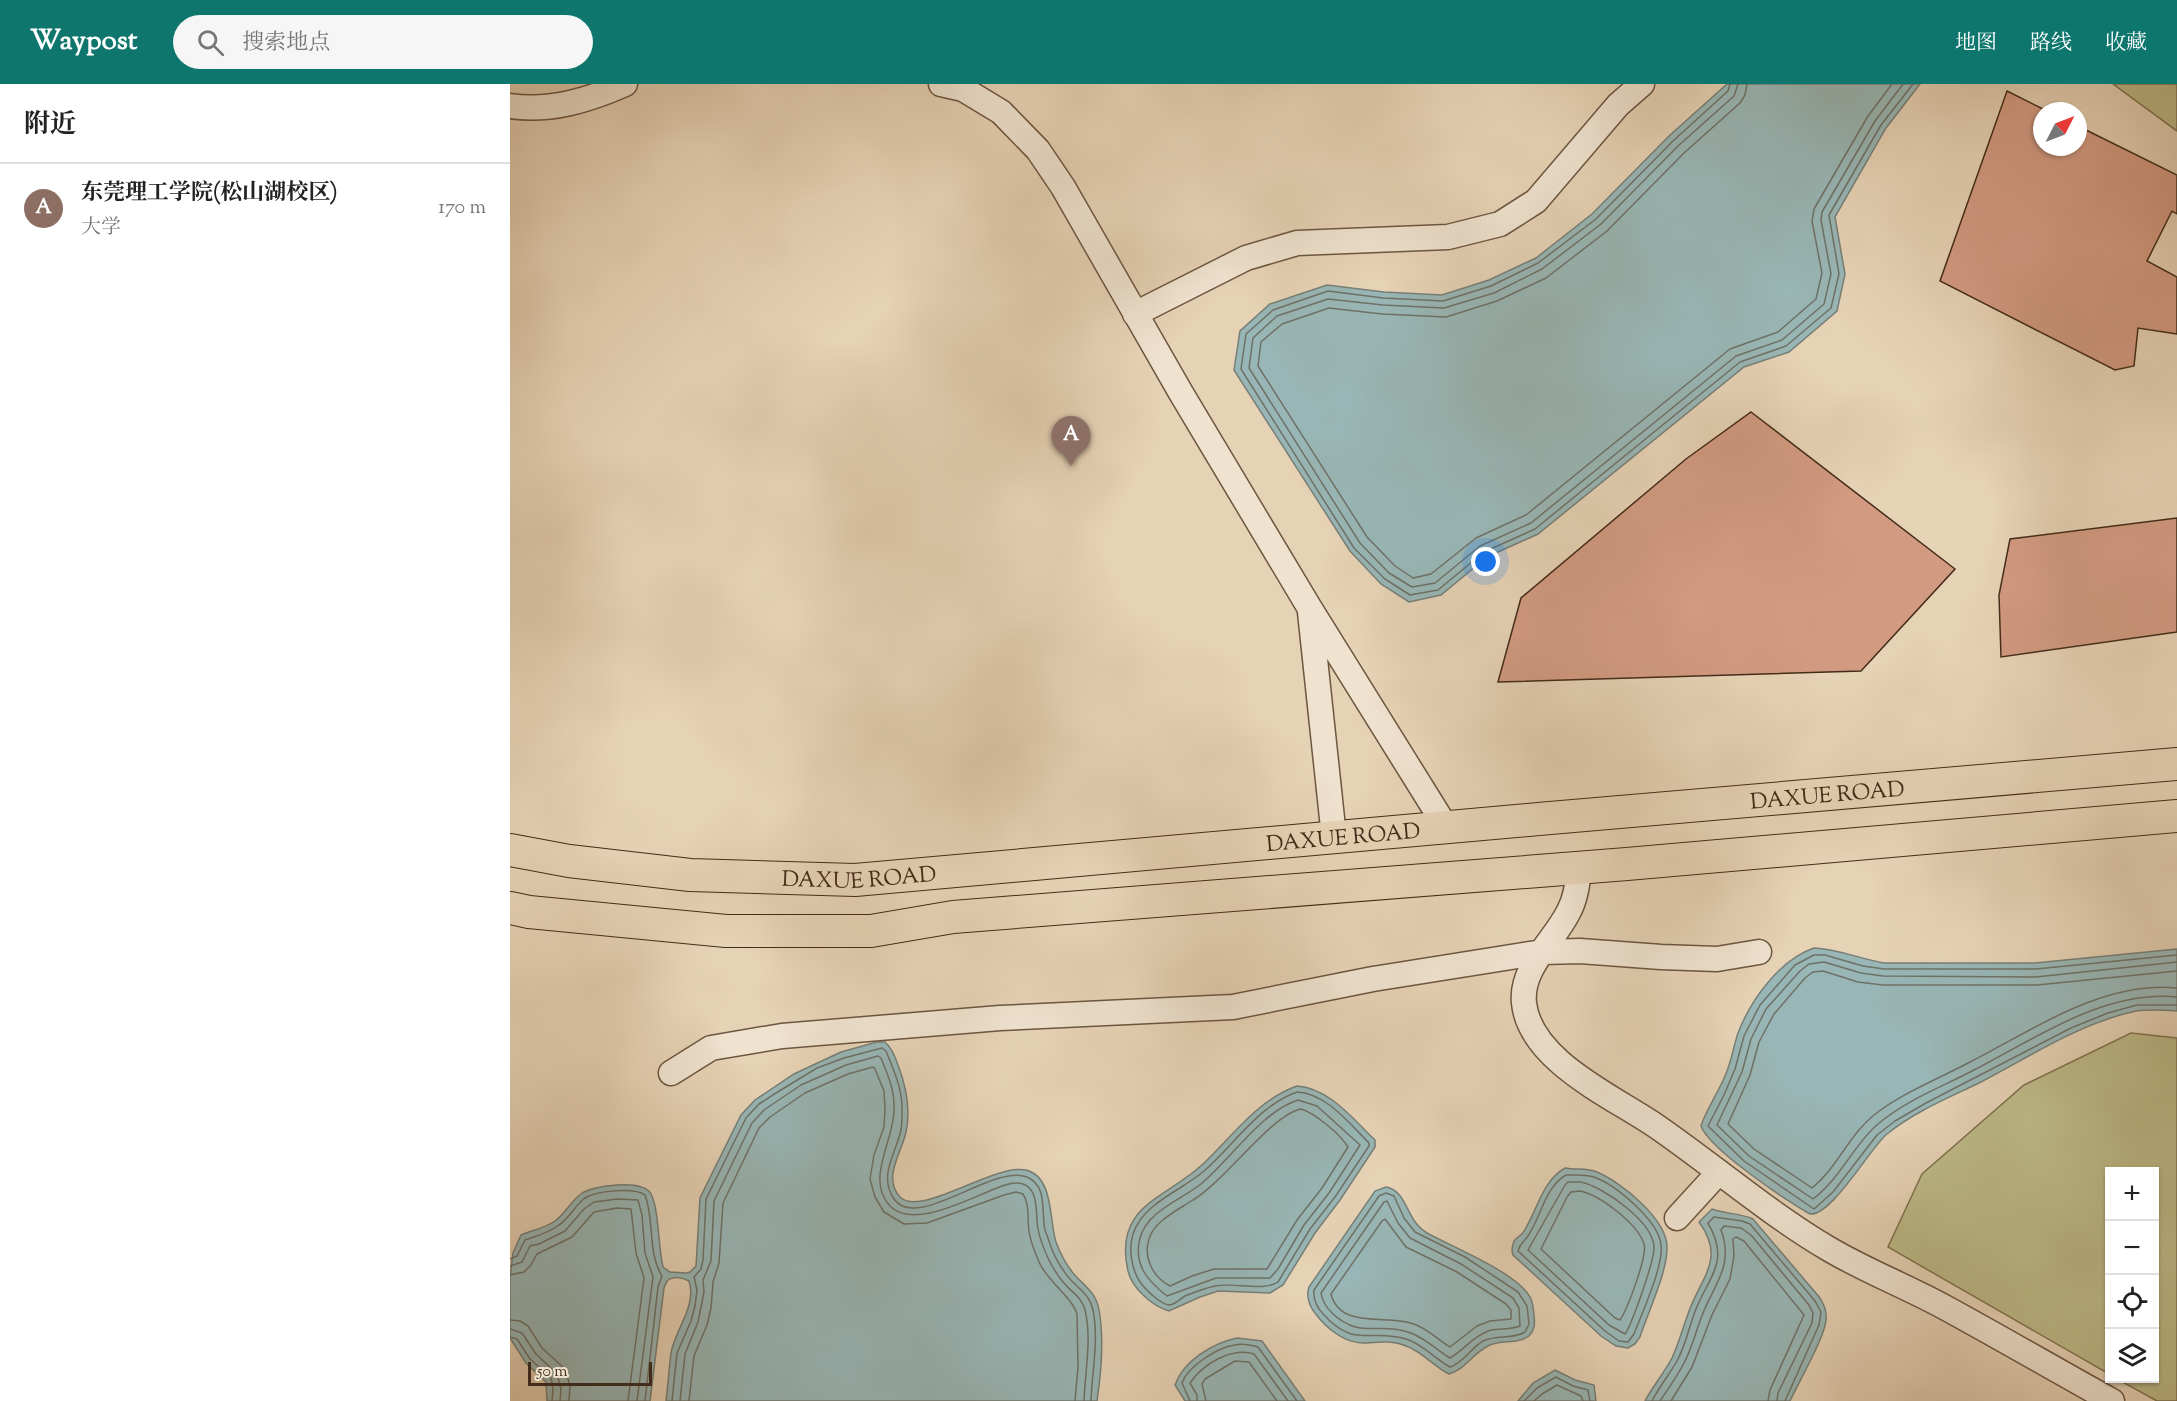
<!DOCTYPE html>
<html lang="zh">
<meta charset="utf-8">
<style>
:root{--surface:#fff;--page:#f6f6f6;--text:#222;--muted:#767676;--line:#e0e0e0;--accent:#0f766e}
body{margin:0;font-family:"Sorts Mill Goudy","Noto Serif SC",serif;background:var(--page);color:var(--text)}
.controls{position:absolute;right:18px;bottom:18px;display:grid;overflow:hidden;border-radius:0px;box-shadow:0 2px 4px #0004}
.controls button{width:54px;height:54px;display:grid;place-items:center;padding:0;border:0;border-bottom:2px solid var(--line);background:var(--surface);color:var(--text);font:30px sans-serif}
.compass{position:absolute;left:1523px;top:18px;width:54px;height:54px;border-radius:50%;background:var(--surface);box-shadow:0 2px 4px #0004;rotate:48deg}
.scale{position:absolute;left:18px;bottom:15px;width:124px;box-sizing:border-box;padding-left:6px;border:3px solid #432c19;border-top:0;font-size:16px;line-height:21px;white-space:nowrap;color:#432c19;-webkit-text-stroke:4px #efe2cf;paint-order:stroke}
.you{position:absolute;left:976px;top:478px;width:21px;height:21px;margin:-15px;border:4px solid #fff;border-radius:50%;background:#1a73e8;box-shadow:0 0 0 9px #1a73e833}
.badge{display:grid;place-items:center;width:39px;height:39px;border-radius:50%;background:var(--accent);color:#fff;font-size:20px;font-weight:700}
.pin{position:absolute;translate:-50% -50px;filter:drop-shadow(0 2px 3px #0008)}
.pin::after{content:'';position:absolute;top:32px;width:21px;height:18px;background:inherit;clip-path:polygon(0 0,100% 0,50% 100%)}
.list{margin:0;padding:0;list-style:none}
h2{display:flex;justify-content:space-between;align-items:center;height:78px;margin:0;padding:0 24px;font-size:26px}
h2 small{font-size:20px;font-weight:400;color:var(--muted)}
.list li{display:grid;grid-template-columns:39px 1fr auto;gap:18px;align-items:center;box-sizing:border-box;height:90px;padding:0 24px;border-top:2px solid var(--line)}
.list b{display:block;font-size:22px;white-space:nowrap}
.list p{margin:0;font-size:20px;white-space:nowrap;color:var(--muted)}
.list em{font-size:20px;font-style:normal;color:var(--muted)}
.icon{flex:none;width:33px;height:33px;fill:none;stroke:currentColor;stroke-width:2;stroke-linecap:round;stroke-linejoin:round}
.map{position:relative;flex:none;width:1667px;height:1317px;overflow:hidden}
header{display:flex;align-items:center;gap:36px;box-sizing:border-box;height:84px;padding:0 30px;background:var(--accent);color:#fff}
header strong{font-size:28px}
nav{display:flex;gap:33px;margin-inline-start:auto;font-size:21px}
.search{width:420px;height:54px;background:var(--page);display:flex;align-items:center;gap:15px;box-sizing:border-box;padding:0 21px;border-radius:33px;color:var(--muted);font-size:22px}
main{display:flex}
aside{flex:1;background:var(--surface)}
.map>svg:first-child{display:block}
.green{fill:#bdba88;stroke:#807350;stroke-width:1.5}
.water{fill:#98b6b5;stroke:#767f77;stroke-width:1.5}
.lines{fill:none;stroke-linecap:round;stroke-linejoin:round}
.shore{stroke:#6e7167;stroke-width:1.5}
.building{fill:#d29a81;stroke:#432c19;stroke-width:1.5}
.minor-casing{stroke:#6c5640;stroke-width:27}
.major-casing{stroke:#432c19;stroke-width:34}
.minor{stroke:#efe2cf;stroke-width:24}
.major{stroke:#e6d2b5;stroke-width:32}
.labels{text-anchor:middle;stroke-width:5;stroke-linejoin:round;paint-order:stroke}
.street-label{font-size:22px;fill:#432c19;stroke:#efe2cf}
</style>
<header>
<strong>Waypost</strong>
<div class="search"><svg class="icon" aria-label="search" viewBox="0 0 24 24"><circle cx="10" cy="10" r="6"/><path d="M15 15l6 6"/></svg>搜索地点</div>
<nav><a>地图</a><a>路线</a><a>收藏</a></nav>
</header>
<main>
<aside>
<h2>附近<small></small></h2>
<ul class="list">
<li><span class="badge" style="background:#8d6e63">A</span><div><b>东莞理工学院(松山湖校区)</b><p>大学</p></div><em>170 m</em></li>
</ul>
</aside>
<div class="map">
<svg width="1667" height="1317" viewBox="0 0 1667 1317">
<rect width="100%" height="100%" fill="#e6d2b5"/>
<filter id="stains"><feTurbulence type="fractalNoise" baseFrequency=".00333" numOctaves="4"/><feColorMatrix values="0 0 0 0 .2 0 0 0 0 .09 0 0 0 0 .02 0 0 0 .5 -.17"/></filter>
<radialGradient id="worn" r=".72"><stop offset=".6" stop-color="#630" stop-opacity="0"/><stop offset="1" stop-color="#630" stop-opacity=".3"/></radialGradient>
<!-- green -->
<path class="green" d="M1603 0H1667V47Z
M1621 949 1667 954V1317H1647L1607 1295 1644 1294V1088H1600L1599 1290 1378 1163 1412 1090 1514 1001Z"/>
<!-- water -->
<path class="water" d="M1217 0H1410L1376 44 1325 133 1335 190 1327 227 1279 268 1234 283 1028 450 977 473 931 511 899 518 871 500 840 467 724 286 730 247 760 220 817 201 874 208 932 211 979 196 1026 174 1082 130 1159 52Z
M1304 864C1328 865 1350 875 1374 879H1525L1667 865V927C1654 926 1639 925 1626 927 1570 939 1519 973 1469 999 1438 1014 1404 1028 1377 1050 1360 1064 1322 1132 1300 1130 1277 1117 1199 1065 1191 1042 1195 1028 1209 1007 1215 992 1221 979 1223 966 1227 952 1239 918 1269 876 1304 864Z
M367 958H375C382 964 385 972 388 981 396 1002 401 1025 396 1048 392 1068 372 1094 390 1113 411 1134 484 1079 516 1086 544 1093 539 1136 546 1158 550 1169 555 1179 563 1189 574 1202 586 1208 589 1226 594 1253 591 1290 587 1317H156C158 1301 159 1285 161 1269 165 1245 187 1223 179 1197 172 1193 163 1192 157 1197L154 1204 140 1317H37L36 1298 16 1279 0 1254V1194L3 1169 11 1151C23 1146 35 1144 45 1137 55 1130 61 1117 71 1110 83 1101 133 1095 141 1110 149 1125 148 1162 153 1183L160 1188 176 1189 180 1188 186 1182 190 1114 231 1031 245 1016 284 990 331 968Z
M787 1002C819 1004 843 1035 865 1056V1063L830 1116 805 1149 773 1201 760 1209 708 1207 690 1213 659 1227C642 1222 622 1204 618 1187 603 1121 656 1115 693 1080 722 1053 747 1016 787 1002Z
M1055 1084C1066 1086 1077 1084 1087 1088 1111 1098 1158 1136 1157 1164 1157 1189 1138 1228 1130 1253L1125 1260 1118 1264 1106 1262 1091 1252 1003 1171C1001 1166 1002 1162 1004 1157 1006 1154 1012 1151 1014 1147 1027 1127 1032 1097 1055 1084Z
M876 1103C898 1107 895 1136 917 1149 942 1163 1006 1188 1020 1213 1023 1218 1023 1224 1024 1231 1025 1240 1025 1245 1019 1252 1006 1261 991 1255 978 1262 963 1269 955 1286 939 1290 923 1282 913 1268 896 1262 883 1256 869 1258 855 1259 835 1260 816 1244 805 1229 799 1222 796 1211 799 1203L865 1107Z
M1202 1125C1215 1130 1230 1129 1243 1135L1310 1214C1314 1221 1317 1227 1316 1236 1315 1253 1288 1299 1280 1317H1135C1143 1302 1154 1289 1162 1274 1170 1257 1174 1239 1181 1222 1195 1189 1214 1172 1189 1138Z
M727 1254 752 1257 795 1317H675L665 1301C673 1277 703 1259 727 1254Z
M1045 1286 1065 1296 1084 1301 1086 1317H1008L1023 1299Z"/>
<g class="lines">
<!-- shore -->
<path class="shore" d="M1220 0 1218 7 1163 57 1086 135 1028 179 981 202 933 217 873 214 818 207 763 226 736 250 731 285 844 464 875 495 900 511 928 506 974 468 1025 445 1230 278 1276 262 1321 224 1329 190 1319 131 1371 41 1403 0
M1228 0 1224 12 1168 62 1091 140 1032 185 984 209 934 224 873 221 818 215 767 232 743 254 739 284 850 459 879 489 902 503 925 499 970 462 1021 439 1226 272 1272 256 1314 220 1321 190 1311 136 1312 128 1365 37 1393 0
M1237 0 1235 11 1230 19 1174 69 1097 147 1036 194 987 217 936 233 872 230 819 224 772 240 751 258 748 282 857 453 885 482 903 494 921 490 966 454 1016 431 1220 265 1268 248 1306 215 1312 189 1302 137 1304 125 1358 32 1382 0
M1667 871 1526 885H1374L1353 882 1315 871H1304L1285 881 1250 921 1234 952 1225 985 1214 1011 1198 1042 1234 1077 1304 1125 1323 1108 1367 1051 1385 1037 1416 1019 1561 944 1598 929 1627 921H1667
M1667 878 1526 893 1373 892 1351 889 1314 878 1299 880 1290 887 1256 925 1241 955 1232 988 1207 1041 1239 1072 1303 1115C1331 1094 1344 1060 1368 1040 1396 1016 1432 1003 1464 986 1526 954 1594 906 1667 913
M1667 887 1527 901H1373L1348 898 1313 887 1303 888 1295 894 1264 930 1249 958 1240 991 1218 1040 1244 1065 1302 1104C1327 1084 1339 1051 1364 1031 1392 1009 1428 995 1460 978 1523 946 1592 897 1667 904
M787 1008C816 1009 840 1040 859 1059V1062L825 1113 800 1145 768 1198C753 1208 724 1198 705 1202 695 1204 685 1208 675 1212 670 1215 664 1221 659 1221 650 1220 635 1205 630 1198 622 1186 618 1165 623 1150 633 1119 671 1107 694 1087 724 1061 748 1022 787 1008Z
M788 1016 807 1022 850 1061 819 1109 794 1141 768 1185 760 1194H706L657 1212C638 1197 623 1181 630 1154 637 1127 671 1116 691 1100 721 1075 751 1028 788 1016Z
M791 1025C805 1029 831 1051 838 1063L812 1104 787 1136 757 1185H704L682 1192 660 1202C643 1193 633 1174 639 1155 644 1137 668 1126 683 1116 715 1097 761 1031 791 1025Z
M1056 1091C1065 1091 1075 1090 1084 1093 1106 1101 1149 1137 1151 1161 1154 1181 1132 1229 1124 1250L1118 1258 1109 1257 1095 1247 1008 1167C1010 1159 1014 1158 1018 1152 1031 1133 1035 1103 1056 1091Z
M1071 1098C1094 1103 1143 1138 1144 1163 1145 1175 1122 1240 1115 1250L1099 1241 1018 1166 1055 1101 1058 1098Z
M1070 1107C1090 1111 1128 1140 1134 1160 1138 1171 1117 1226 1110 1236L1105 1234 1031 1165 1057 1113 1061 1108Z
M876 1109 884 1112 894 1134 905 1148 955 1173 1008 1208 1017 1222 1019 1240 1015 1248C1002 1256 987 1250 973 1257 961 1264 953 1279 940 1283 925 1275 913 1260 896 1255 861 1244 845 1265 814 1231 807 1224 803 1215 804 1206L869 1112Z
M877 1117 888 1139 900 1154 951 1180 1003 1214 1009 1224 1010 1242C1001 1246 990 1244 981 1246 964 1251 954 1266 940 1274 927 1266 916 1255 901 1249 870 1237 850 1256 822 1229 816 1223 812 1217 811 1209L874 1118Z
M875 1135 896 1163 947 1188 996 1220 1001 1226V1235L980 1237 967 1242 940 1263C927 1255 918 1245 904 1240 878 1230 830 1246 821 1210L872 1137Z
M0 1175 7 1172 15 1156C27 1152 39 1149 49 1141 60 1134 65 1121 75 1114 86 1107 124 1103 135 1111 145 1137 137 1168 152 1192L148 1203 135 1317
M0 1182 12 1178 20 1162 29 1160 55 1147 74 1125 84 1118 107 1115 128 1116 132 1131 135 1169 143 1193 127 1317
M0 1191 14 1188 21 1181 27 1170 62 1153 84 1128 107 1124 121 1125 126 1169 134 1194 118 1317
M0 1236 10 1237 18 1242 32 1264 55 1285 60 1302 59 1317
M0 1245 12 1249 26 1270 47 1290 51 1305 50 1317
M0 1253 7 1255 20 1275 41 1294 43 1305 42 1317
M162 1317 167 1269 181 1237 185 1222 187 1206 184 1193 191 1185 193 1176 196 1115 236 1034 249 1020 266 1009 307 984 334 974 372 964 376 967C384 987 393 1006 392 1028 392 1033 392 1040 391 1046 386 1070 368 1091 384 1115 407 1148 484 1079 517 1093 538 1102 531 1128 535 1146 537 1151 539 1157 541 1163 545 1174 552 1185 559 1194 569 1205 580 1211 583 1226 589 1256 582 1287 581 1317
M170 1317 175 1270 188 1238 194 1208 193 1196 201 1177 204 1117 242 1039 254 1026 291 1001 336 981 368 972 371 974C378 991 385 1007 384 1026 384 1057 355 1095 380 1122 403 1146 460 1114 487 1104 494 1101 505 1097 513 1100 530 1106 525 1131 528 1145 529 1151 531 1157 533 1162 538 1176 544 1187 553 1198 561 1208 572 1213 575 1226 582 1255 575 1288 574 1317
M179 1317 184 1272 197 1241 201 1224 203 1198 209 1179 213 1119 249 1044 260 1033 295 1009 338 990 363 983 365 985 374 1007 375 1025 374 1043 364 1071 360 1095 365 1113 374 1128 394 1140 417 1139 494 1111 506 1108 513 1110C520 1121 517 1135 519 1147 520 1157 525 1168 529 1178 537 1197 562 1213 567 1230L568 1283 565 1317
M680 1317 672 1299C677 1283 708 1263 725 1261 733 1259 741 1261 748 1263L787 1317
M687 1317V1311L680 1299C693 1280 721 1263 744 1270L778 1317
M696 1317 692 1300 695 1295 725 1277 739 1278 767 1317
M1014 1317 1027 1304 1046 1293 1063 1302 1078 1306 1080 1317
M1024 1317 1032 1310 1047 1301 1071 1312 1073 1317
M1142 1317C1149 1303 1159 1291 1167 1277 1176 1261 1179 1242 1186 1225 1200 1191 1220 1177 1198 1139L1204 1133 1232 1137 1240 1140 1305 1217 1311 1228 1309 1241 1275 1317
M1150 1317C1158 1305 1166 1294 1173 1281 1182 1265 1186 1246 1193 1229 1205 1199 1224 1181 1211 1146L1214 1142 1231 1144 1241 1151 1299 1221 1303 1229 1302 1239 1268 1309 1267 1317
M1161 1317 1182 1283 1202 1231 1220 1195 1224 1172 1223 1155 1226 1153 1234 1157 1294 1231 1260 1306 1258 1317"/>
</g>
<!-- building -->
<path class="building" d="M1497 7 1537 27H1532V63H1568V42L1667 91V130L1662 127 1637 177 1667 193V250L1628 244 1624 282 1605 286 1430 197Z
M1241 328 1445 485 1351 587 988 598 1011 514 1176 375Z
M1667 434V548L1491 573 1489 511 1500 455Z"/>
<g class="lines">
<!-- minor casing -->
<g class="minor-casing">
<path id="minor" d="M431 0 453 5 491 28 528 66 553 103 671 309 799 523 936 743
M0 22C40 28 79 16 115 0
M625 230 736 174 787 159 938 153 990 140 1026 117 1108 21 1132 0
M800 528 824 753
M1069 784C1068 798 1066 814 1059 827 1045 856 1010 884 1014 919 1020 977 1104 1013 1146 1042 1204 1082 1258 1129 1319 1165 1356 1187 1398 1203 1436 1224 1491 1254 1546 1286 1602 1317
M161 989 201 964 272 952 490 934 723 923 863 895 1033 868 1070 867 1151 873 1207 875 1249 868
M1167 1134 1209 1088"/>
</g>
<!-- major casing -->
<g class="major-casing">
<g id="major">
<path id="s1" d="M0 766 59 777 180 791 345 796 1040 734 1667 680"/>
<path d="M0 824 19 828 216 847H361L443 833 1117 780 1667 732"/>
</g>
</g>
<!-- minor -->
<use href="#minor" class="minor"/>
<!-- major -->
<use href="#major" class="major"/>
</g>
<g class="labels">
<!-- street labels -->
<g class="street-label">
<text dy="8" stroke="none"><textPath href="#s1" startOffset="1323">DAXUE ROAD</textPath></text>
<text dy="8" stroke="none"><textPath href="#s1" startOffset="837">DAXUE ROAD</textPath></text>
<text dy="8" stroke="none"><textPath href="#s1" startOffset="351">DAXUE ROAD</textPath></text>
</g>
</g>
<rect width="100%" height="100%" filter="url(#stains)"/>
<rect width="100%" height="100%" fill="url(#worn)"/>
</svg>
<div class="controls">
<button>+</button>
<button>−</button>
<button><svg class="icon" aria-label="locate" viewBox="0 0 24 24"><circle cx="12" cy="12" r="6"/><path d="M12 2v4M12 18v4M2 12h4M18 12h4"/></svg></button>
<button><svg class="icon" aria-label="layers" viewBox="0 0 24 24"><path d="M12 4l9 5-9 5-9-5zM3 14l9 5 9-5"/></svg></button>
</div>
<svg class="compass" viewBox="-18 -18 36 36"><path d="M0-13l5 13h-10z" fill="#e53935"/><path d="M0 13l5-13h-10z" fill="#767676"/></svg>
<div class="scale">50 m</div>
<div class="you"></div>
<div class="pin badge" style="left:561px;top:382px;background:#8d6e63">A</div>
</div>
</main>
